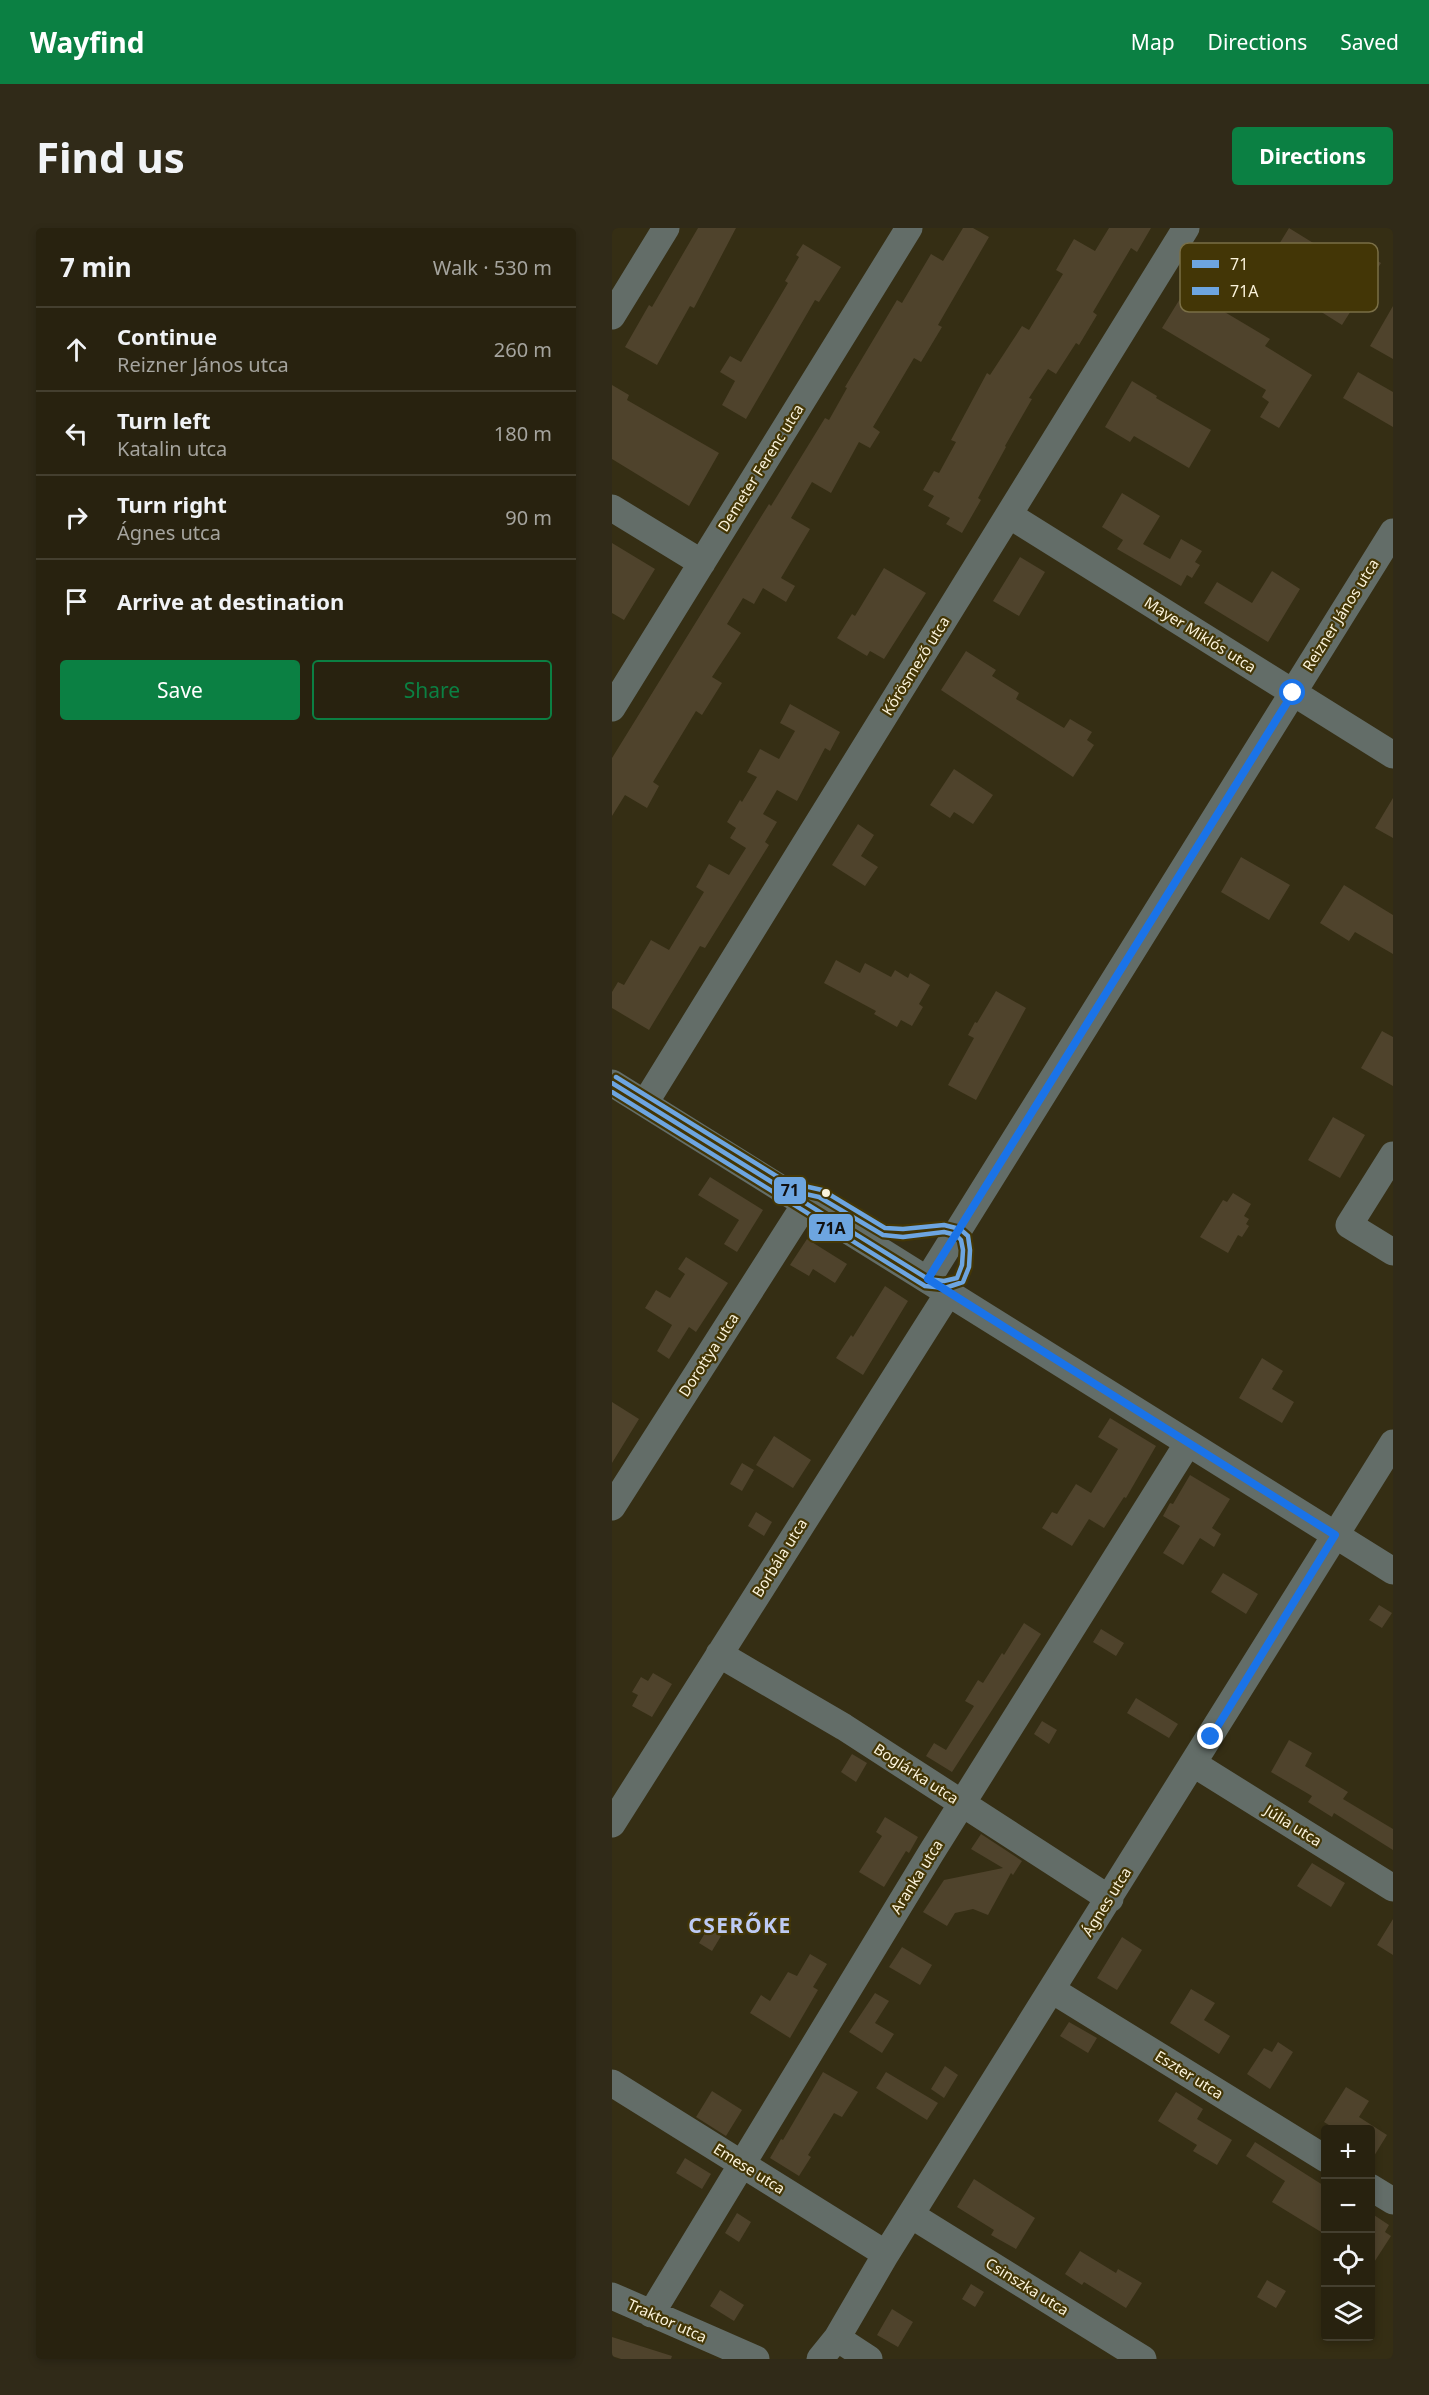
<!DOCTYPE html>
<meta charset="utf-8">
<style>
:root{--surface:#28220f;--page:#302a18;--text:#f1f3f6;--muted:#a5a49e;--line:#443f2f;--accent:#0b8043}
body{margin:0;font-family:"Noto Sans",sans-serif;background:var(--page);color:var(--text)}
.controls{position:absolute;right:18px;bottom:18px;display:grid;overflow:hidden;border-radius:6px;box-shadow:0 3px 9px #0003}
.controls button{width:54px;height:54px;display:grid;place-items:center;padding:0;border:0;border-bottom:2px solid var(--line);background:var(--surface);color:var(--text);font:30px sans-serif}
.stop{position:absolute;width:18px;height:18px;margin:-14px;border:4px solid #1a73e8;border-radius:50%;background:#fff}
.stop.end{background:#1a73e8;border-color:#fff;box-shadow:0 2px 6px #0008}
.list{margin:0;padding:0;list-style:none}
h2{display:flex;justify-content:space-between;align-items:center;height:78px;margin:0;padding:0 24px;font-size:26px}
h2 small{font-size:20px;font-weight:400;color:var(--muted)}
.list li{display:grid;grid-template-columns:39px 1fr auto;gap:18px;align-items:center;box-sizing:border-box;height:84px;padding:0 24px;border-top:2px solid var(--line)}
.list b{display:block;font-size:22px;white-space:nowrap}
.list p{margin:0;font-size:20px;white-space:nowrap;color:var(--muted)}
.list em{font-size:20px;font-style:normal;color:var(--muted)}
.actions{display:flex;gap:12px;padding:18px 24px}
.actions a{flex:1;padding:14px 0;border:2px solid var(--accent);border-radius:6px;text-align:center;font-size:21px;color:var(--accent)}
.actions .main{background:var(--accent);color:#fff}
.icon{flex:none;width:33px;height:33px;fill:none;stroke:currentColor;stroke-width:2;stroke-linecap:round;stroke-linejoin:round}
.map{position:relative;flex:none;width:781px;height:2131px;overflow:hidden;border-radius:6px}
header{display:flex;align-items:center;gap:36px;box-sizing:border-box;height:84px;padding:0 30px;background:var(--accent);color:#fff}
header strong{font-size:28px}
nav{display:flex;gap:33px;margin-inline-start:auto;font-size:21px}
.intro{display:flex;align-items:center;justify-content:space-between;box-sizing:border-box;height:144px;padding:0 36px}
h1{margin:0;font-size:42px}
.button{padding:15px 27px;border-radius:6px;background:var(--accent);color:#fff;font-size:21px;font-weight:700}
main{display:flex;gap:36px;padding:0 36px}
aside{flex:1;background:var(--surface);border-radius:6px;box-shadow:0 3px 9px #0003}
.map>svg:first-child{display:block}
.building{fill:#4f432c}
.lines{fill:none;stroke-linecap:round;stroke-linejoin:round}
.minor{stroke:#636d68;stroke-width:27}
.bus-1-casing{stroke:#433606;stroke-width:9}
.bus-2-casing{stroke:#433606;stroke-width:9}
.bus-1{stroke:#6da5e0;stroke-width:4.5}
.bus-2{stroke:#6da5e0;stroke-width:4.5}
.route{stroke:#1a73e8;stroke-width:8}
.bus-dot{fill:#fbf3db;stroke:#433606;stroke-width:2}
.labels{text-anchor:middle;stroke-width:4.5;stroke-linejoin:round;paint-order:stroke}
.street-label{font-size:15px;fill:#fbf3db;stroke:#433606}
.district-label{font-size:21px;font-weight:bold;letter-spacing:1.5px;fill:#becbf4;stroke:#433606}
.key{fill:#433606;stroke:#7a6f46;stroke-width:1.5}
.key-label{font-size:16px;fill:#fbf3db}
.line-badge{stroke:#433606;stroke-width:2}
.pale-badge-label{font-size:16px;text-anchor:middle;font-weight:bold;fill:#111}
</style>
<header>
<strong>Wayfind</strong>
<nav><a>Map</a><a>Directions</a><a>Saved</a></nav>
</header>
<div class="intro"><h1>Find us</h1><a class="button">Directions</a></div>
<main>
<aside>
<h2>7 min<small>Walk · 530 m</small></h2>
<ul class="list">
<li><svg class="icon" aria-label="ahead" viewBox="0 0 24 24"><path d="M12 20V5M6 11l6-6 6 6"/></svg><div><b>Continue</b><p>Reizner János utca</p></div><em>260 m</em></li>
<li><svg class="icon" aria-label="left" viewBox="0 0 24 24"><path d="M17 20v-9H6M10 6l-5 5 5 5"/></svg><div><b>Turn left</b><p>Katalin utca</p></div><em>180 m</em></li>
<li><svg class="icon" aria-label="right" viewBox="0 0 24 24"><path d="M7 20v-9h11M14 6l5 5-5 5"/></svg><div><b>Turn right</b><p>Ágnes utca</p></div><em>90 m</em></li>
<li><svg class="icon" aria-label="arrive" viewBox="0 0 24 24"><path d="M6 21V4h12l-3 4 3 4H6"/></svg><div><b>Arrive at destination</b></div></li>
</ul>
<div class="actions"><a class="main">Save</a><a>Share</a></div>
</aside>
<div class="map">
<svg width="781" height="2131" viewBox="0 0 781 2131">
<rect width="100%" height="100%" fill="#352e14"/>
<!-- building -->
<path class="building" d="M86 0H124L82 80 78 78 45 137 13 119 37 77 40 79Z
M351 0H361L377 9 326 97 330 99 309 134 302 130 261 199 268 204 258 220 247 214 219 265 200 254 179 290 198 301 169 350 183 358 174 374 151 360 142 376 131 370 115 396 129 405 100 449 110 455 90 487 84 483 41 554 47 558 35 580 13 567 0 588V530L157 276 159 278 213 190 217 192 235 160 233 159 285 72 290 75 319 26 331 33Z
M497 0H539L525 24 519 20 481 84 485 87 467 117 464 115 444 146 436 141 417 170 420 171 393 218 394 219 366 270 369 272 350 305 334 296 338 290 316 278 322 268 311 262 322 243 327 245 344 214 339 212 375 145 378 147 410 98 417 102 451 46 444 42 462 11 483 23Z
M677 0 732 34 741 18 769 35 730 97 703 80 712 65 658 31Z
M191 16 229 39 207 74 203 72 134 191 110 177 123 153 108 144 118 128 129 134 176 55 173 53 187 29 184 27Z
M574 61 658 111 653 118 700 147 667 200 648 189 657 174 650 169 654 162 550 100Z
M781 78V131L758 118Z
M746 144 781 164V199L731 170Z
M520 153 545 168 544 170 599 202 577 240 522 208 518 214 493 199Z
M0 157 17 167 15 172 107 225 77 278 0 231Z
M510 265 548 288 531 316 558 331 569 311 590 323 583 334 588 337 580 350 575 347 569 358 505 321 511 312 490 299Z
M0 315 43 341 12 392 0 385Z
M408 329 433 344 407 388 381 373Z
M272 340 314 365 272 431 258 423 255 428 225 410 240 386 243 388Z
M660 343 688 361 656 414 592 375 605 354 640 375Z
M354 423 384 442 380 448 407 465 404 471 452 500 458 491 480 504 475 512 482 517 461 549 329 462Z
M178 476 228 504 218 523 213 520 185 573 165 562 151 586 165 594 153 614 157 617 93 720 88 718 37 802 0 780V764L6 754 12 757 39 712 57 722 92 664 84 659 97 636 117 647 134 620 118 610 124 600 115 594 128 572 130 574 145 549 135 544 148 521 167 531 183 503 168 495Z
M342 541 381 567 361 596 342 584 338 590 318 577Z
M781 570V610L763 600Z
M246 596 262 607 249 628 266 639 253 658 220 637Z
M629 629 678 657 657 692 609 664Z
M732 657 781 687V726L743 704 737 713 708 695Z
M224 732 248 745 253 735 279 749 283 742 296 750 298 745 318 757 307 776 311 779 300 798 289 792 285 799 262 786 264 783 212 755Z
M384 763 414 780 364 872 336 857 362 810 356 807 363 794 365 795Z
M770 803 781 809V858L749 840Z
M721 889 753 907 728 950 696 932Z
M98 949 151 982 125 1024 112 1016 127 992 86 967Z
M621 965 639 976 632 988 637 991 634 996 637 998 630 1009 626 1007 616 1025 588 1009 611 972 615 974Z
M195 1011 235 1036 223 1055 201 1041 197 1048 178 1037Z
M74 1029 116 1055 84 1104 77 1099 57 1131 45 1123 60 1097 33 1080 44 1062 58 1070 73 1046 66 1041Z
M273 1058 296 1073 251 1147 224 1130 239 1107 241 1109Z
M650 1130 671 1143 660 1161 682 1174 670 1195 627 1170Z
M0 1174 27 1191 0 1235Z
M498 1190 544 1218 514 1270 512 1269 492 1300 477 1291 460 1318 430 1300 440 1284 445 1286 464 1256 479 1265 506 1221 486 1209Z
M162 1208 199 1232 181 1260 144 1237Z
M130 1235 142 1242 130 1263 118 1256Z
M578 1247 618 1271 600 1300 609 1306 602 1319 588 1310 571 1337 551 1325 568 1298 551 1288 558 1275 561 1276Z
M144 1284 160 1294 152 1308 136 1298Z
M611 1345 646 1366 634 1386 599 1364Z
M767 1377 780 1385 770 1400 757 1392Z
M412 1395 429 1406 340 1544 314 1528 322 1515 334 1522 362 1478 353 1473 366 1452 371 1455 390 1425 392 1427Z
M489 1401 512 1415 504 1428 481 1414Z
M41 1445 60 1456 40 1489 20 1478 26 1467 20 1464 29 1449 36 1453Z
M524 1470 566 1496 557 1510 515 1485Z
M430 1493 445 1502 437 1516 422 1506Z
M677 1512 700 1525 693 1538 736 1564 731 1571 781 1601V1622L722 1585 720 1589 696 1574 700 1568 659 1544Z
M240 1526 255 1535 244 1554 229 1544Z
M273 1589 306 1609 297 1625 294 1623 272 1659 247 1644 270 1608 264 1604Z
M369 1606 410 1633 401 1647 399 1645 376 1687 361 1681 343 1685 335 1698 311 1684 332 1652 391 1640 359 1621Z
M700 1635 733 1655 719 1679 685 1658Z
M781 1691V1727L765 1717Z
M96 1700 109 1708 100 1723 87 1715Z
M510 1709 530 1722 505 1762 485 1750Z
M290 1719 320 1737 308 1757 277 1739Z
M198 1726 215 1736 201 1759 206 1762 178 1810 138 1785 149 1767 158 1773 176 1744 185 1748Z
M579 1761 603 1775 592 1792 618 1808 607 1826 558 1795Z
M263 1765 277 1773 263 1795 282 1806 270 1825 237 1804Z
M457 1794 485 1810 476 1825 448 1808Z
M666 1814 681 1824 658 1861 635 1846 652 1820 660 1824Z
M333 1838 346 1847 332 1870 319 1861Z
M211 1844 246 1864 230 1889 222 1885 196 1927 199 1929 187 1948 158 1930 169 1911 171 1912Z
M274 1844 326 1875 315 1892 264 1860Z
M734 1859 757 1873 747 1889 775 1907 759 1933V1902H725L712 1894Z
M100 1863 130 1882 114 1908 84 1889Z
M564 1864 591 1881 585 1891 620 1912 605 1937 581 1923 585 1917 546 1893Z
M643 1914 714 1959V2007L660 1974 673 1953 634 1928Z
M73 1930 99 1946 90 1961 64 1945Z
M362 1951 423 1990 404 2021 379 2007 382 2002 345 1979Z
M125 1985 139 1994 127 2014 113 2005Z
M759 1985 777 1997 773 2004 779 2008 759 2039Z
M468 2023 504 2045 506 2041 530 2055 514 2080 472 2054 470 2057 453 2046Z
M655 2052 674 2063 664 2080 645 2069Z
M359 2056 372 2064 363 2079 350 2071Z
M108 2062 132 2077 122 2093 98 2078Z
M280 2081 301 2094 286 2119 265 2107Z
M0 2109 60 2128 59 2131H9L0 2128Z"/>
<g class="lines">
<!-- minor -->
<path class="minor" d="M0 88 54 0
M0 280 90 335
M397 287 781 527
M0 480 297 0
M0 855 781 1343
M33 875 574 0
M781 927 737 997 781 1024
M316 1051 781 304
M0 1279 194 975
M107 1426 232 1499 498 1671
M582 1536 781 1660
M0 1596 337 1064
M440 1762 714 1931
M0 1855 274 2026
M758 1959 781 1973
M299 1987 531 2131
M0 2068 144 2131
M39 2086 319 1625 576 1215
M225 2110 257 2131
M208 2131 225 2110 274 2026 781 1215"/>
<!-- bus-1 casing -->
<g class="bus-1-casing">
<path id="bus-1" d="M0 855 171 961 207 969 271 1007 291 1009 332 1004 344 1007 349 1012 351 1022 350 1037 345 1050 332 1053 316 1051Z"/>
</g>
<!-- bus-2 casing -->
<g class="bus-2-casing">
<path id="bus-2" d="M0 864 313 1058 333 1060 351 1054 357 1039 358 1022 356 1008 348 1001 332 997 291 1001 273 1000 210 962 174 954 4 849"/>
</g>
<!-- bus-1 -->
<use href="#bus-1" class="bus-1"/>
<!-- bus-2 -->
<use href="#bus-2" class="bus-2"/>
</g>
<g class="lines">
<!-- route -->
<path class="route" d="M599 1509 723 1307 316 1051 681 465"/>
</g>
<!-- markers -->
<circle class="bus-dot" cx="214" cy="965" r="5"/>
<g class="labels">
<!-- street labels -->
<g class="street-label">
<text transform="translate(149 240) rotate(-58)" y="5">Demeter Ferenc utca</text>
<text transform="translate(729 387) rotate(-58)" y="5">Reizner János utca</text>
<text transform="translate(588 407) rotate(32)" y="5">Mayer Miklós utca</text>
<text transform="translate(304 438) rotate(-58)" y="5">Kőrösmező utca</text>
<text transform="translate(97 1127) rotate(-57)" y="5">Dorottya utca</text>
<text transform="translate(168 1330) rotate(-58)" y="5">Borbála utca</text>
<text transform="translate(304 1546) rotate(33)" y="5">Boglárka utca</text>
<text transform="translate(681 1598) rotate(32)" y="5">Júlia utca</text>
<text transform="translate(305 1649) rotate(-58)" y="5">Aranka utca</text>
<text transform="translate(495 1674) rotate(-58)" y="5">Ágnes utca</text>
<text transform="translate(577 1847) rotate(32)" y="5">Eszter utca</text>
<text transform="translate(137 1941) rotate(32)" y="5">Emese utca</text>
<text transform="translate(415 2059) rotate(32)" y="5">Csinszka utca</text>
<text transform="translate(55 2093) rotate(24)" y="5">Traktor utca</text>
</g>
<!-- district labels -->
<g class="district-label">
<text x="128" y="1705">CSERŐKE</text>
</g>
</g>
<!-- legend -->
<rect x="568" y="15" width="198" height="69" rx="9" class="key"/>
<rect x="580" y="32" width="27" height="8" fill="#6da5e0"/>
<rect x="580" y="59" width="27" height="8" fill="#6da5e0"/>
<g class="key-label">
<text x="618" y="42">71</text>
<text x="618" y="69">71A</text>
</g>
<g class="line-badge">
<rect x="161" y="948" width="34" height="29" rx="6" fill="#6da5e0"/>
<rect x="196" y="985" width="46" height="29" rx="6" fill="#6da5e0"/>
</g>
<g class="pale-badge-label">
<text x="178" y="968">71</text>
<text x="219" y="1006">71A</text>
</g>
</svg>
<div class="controls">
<button>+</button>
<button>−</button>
<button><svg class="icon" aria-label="locate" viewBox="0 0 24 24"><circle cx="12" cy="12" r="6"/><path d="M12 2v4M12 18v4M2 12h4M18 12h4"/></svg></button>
<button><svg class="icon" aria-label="layers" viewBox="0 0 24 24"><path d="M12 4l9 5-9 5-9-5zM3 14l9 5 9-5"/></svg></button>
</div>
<div class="stop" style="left:681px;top:465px"></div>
<div class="stop end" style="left:599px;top:1509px"></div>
</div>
</main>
